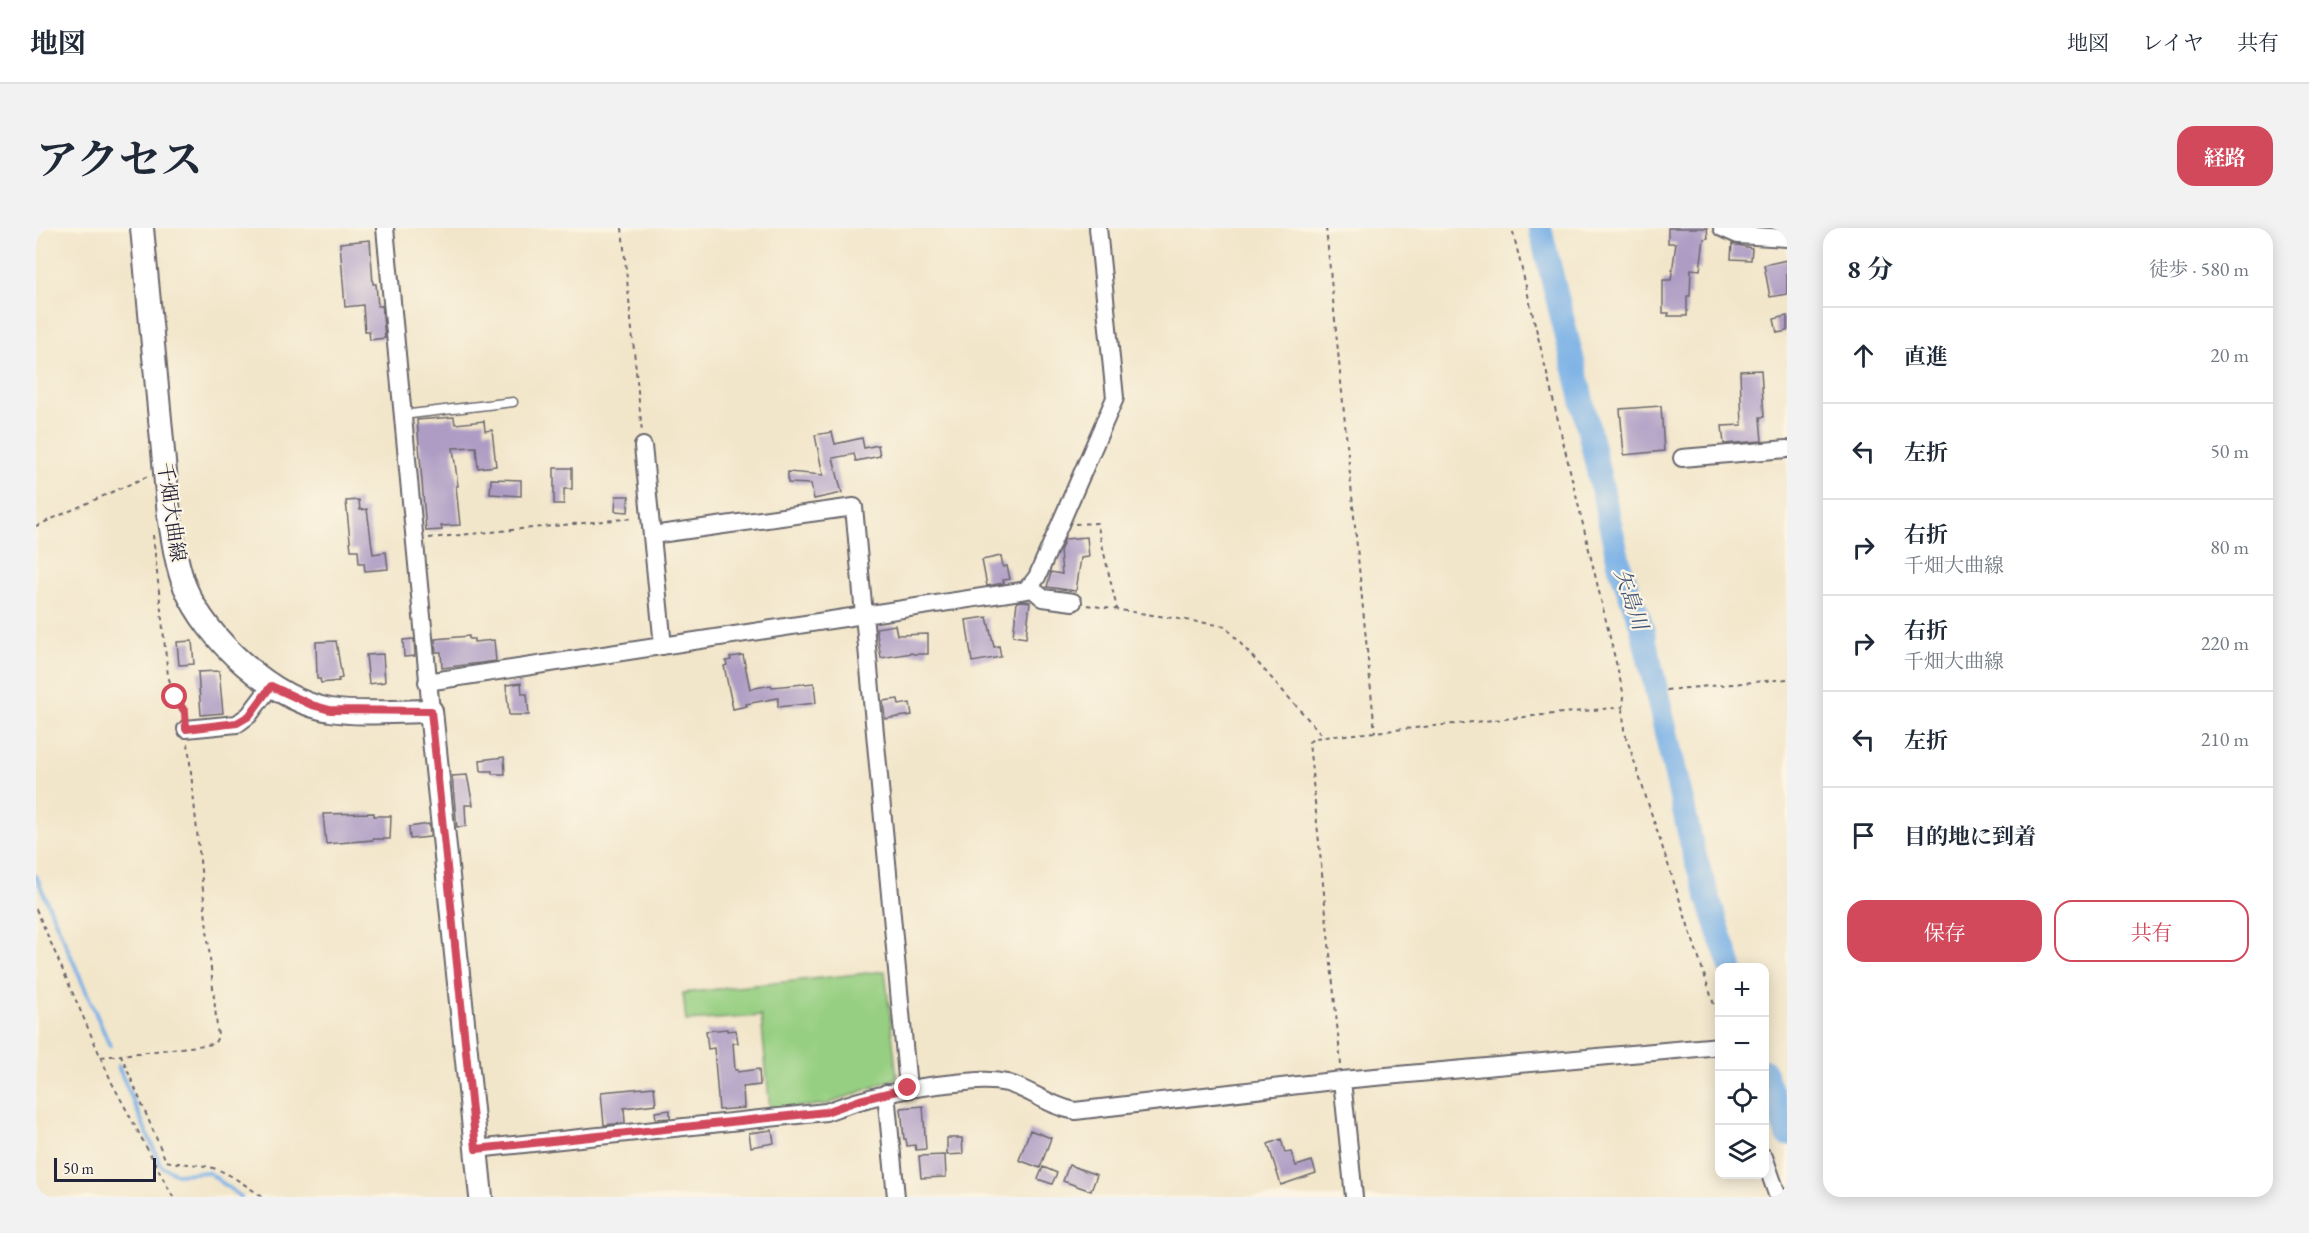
<!DOCTYPE html>
<html lang="ja">
<meta charset="utf-8">
<style>
:root{--surface:#fff;--page:#f2f2f3;--text:#1f2937;--muted:#747a83;--line:#e0e1e3;--accent:#d1495b}
body{margin:0;font-family:"EB Garamond","Noto Serif JP",serif;background:var(--page);color:var(--text)}
.controls{position:absolute;right:18px;bottom:18px;display:grid;overflow:hidden;border-radius:12px;box-shadow:0 3px 15px #0003}
.controls button{width:54px;height:54px;display:grid;place-items:center;padding:0;border:0;border-bottom:2px solid var(--line);background:var(--surface);color:var(--text);font:30px sans-serif}
.scale{position:absolute;left:18px;bottom:15px;width:102px;box-sizing:border-box;padding-left:6px;border:3px solid #22223b;border-top:0;font-size:16px;line-height:21px;white-space:nowrap;color:#22223b;-webkit-text-stroke:4px #fcf5e5;paint-order:stroke}
.stop{position:absolute;width:18px;height:18px;margin:-14px;border:4px solid #d1495b;border-radius:50%;background:#fff}
.stop.end{background:#d1495b;border-color:#fff;box-shadow:0 2px 6px #0008}
.list{margin:0;padding:0;list-style:none}
h2{display:flex;justify-content:space-between;align-items:center;height:78px;margin:0;padding:0 24px;font-size:26px}
h2 small{font-size:20px;font-weight:400;color:var(--muted)}
.list li{display:grid;grid-template-columns:39px 1fr auto;gap:18px;align-items:center;box-sizing:border-box;height:96px;padding:0 24px;border-top:2px solid var(--line)}
.list b{display:block;font-size:22px;white-space:nowrap}
.list p{margin:0;font-size:20px;white-space:nowrap;color:var(--muted)}
.list em{font-size:20px;font-style:normal;color:var(--muted)}
.actions{display:flex;gap:12px;padding:18px 24px}
.actions a{flex:1;padding:14px 0;border:2px solid var(--accent);border-radius:18px;text-align:center;font-size:21px;color:var(--accent)}
.actions .main{background:var(--accent);color:#fff}
.icon{flex:none;width:33px;height:33px;fill:none;stroke:currentColor;stroke-width:2;stroke-linecap:round;stroke-linejoin:round}
.map{position:relative;flex:none;width:1751px;height:969px;overflow:hidden;border-radius:18px}
header{display:flex;align-items:center;gap:36px;box-sizing:border-box;height:84px;padding:0 30px;background:var(--surface);border-bottom:2px solid var(--line)}
header strong{font-size:28px}
nav{display:flex;gap:33px;margin-inline-start:auto;font-size:21px}
.intro{display:flex;align-items:center;justify-content:space-between;box-sizing:border-box;height:144px;padding:0 36px}
h1{margin:0;font-size:42px}
.button{padding:15px 27px;border-radius:18px;background:var(--accent);color:#fff;font-size:21px;font-weight:700}
main{display:flex;gap:36px;padding:0 36px}
aside{flex:1;background:var(--surface);border-radius:18px;box-shadow:0 3px 15px #0003}
.map>svg:first-child{display:block}
.green{fill:#97cf82;stroke:#5c785e;stroke-width:1.5}
.lines{fill:none;stroke-linecap:round;stroke-linejoin:round}
.stream{stroke:#76afe6;stroke-width:4}
.river{stroke:#76afe6;stroke-width:24}
.building{fill:#ae9cc4}
.service-casing{stroke:#6b676d;stroke-width:11}
.minor-casing{stroke:#6b676d;stroke-width:20}
.secondary-casing{stroke:#6b676d;stroke-width:26}
.path{stroke:#6b676d;stroke-width:2;stroke-dasharray:4.5 4.5;stroke-linecap:butt}
.service{stroke:#fff;stroke-width:8}
.minor{stroke:#fff;stroke-width:16}
.secondary{stroke:#fff;stroke-width:22}
.route{stroke:#d1495b;stroke-width:8}
.labels{text-anchor:middle;stroke-width:4.5;stroke-linejoin:round;paint-order:stroke}
.street-label{font-size:20px;fill:#22223b;stroke:#fcf5e5}
.water-label{font-size:21px;font-style:italic;fill:#3f5377;stroke:#fcf5e5}
</style>
<header>
<strong>地図</strong>
<nav><a>地図</a><a>レイヤ</a><a>共有</a></nav>
</header>
<div class="intro"><h1>アクセス</h1><a class="button">経路</a></div>
<main>
<div class="map">
<svg width="1751" height="969" viewBox="0 0 1751 969">
<rect width="100%" height="100%" fill="#fcf5e5"/>
<filter id="ink" filterUnits="userSpaceOnUse"><feTurbulence type="fractalNoise" baseFrequency=".0167" numOctaves="2"/><feDisplacementMap in="SourceGraphic" scale="12" xChannelSelector="R" yChannelSelector="G"/><feConvolveMatrix kernelMatrix="1 2 1 2 8 2 1 2 1" color-interpolation-filters="sRGB"/></filter>
<filter id="wash" filterUnits="userSpaceOnUse"><feTurbulence type="fractalNoise" baseFrequency=".008" numOctaves="4" result="noise"/><feDisplacementMap in="SourceGraphic" scale="24" xChannelSelector="R" yChannelSelector="G"/><feGaussianBlur stdDeviation="1.35" result="paint"/><feColorMatrix in="noise" values="0 0 0 0 0 0 0 0 0 0 0 0 0 0 0 0 0 1.4 0 .05"/><feComposite in="paint" operator="in"/></filter>
<g filter="url(#wash)">
<rect width="100%" height="100%" fill="#f2e6ca"/>
<!-- green -->
<path class="green" d="M849 743 861 850 792 876 734 882 725 788 650 793 647 765Z"/>
<g class="lines">
<!-- stream -->
<path class="stream" d="M0 648 74 818
M82 838 125 938 141 946 172 944 205 969"/>
<!-- river -->
<path class="river" d="M1504 0 1540 146 1584 339 1605 396 1658 626 1695 740
M1728 843 1751 906"/>
</g>
<g id="blocks">
<!-- building -->
<path class="building" d="M1632 0H1671L1672 10 1668 11 1664 42 1655 41 1654 68H1651V88H1632L1633 85H1627V52H1635L1640 15H1632Z
M334 12 337 56H340L342 78H346L349 110 334 112 333 103H329L327 77 309 79 304 15Z
M1696 16 1716 20 1715 32 1695 31Z
M1751 32V66L1734 69 1728 37Z
M1751 88V103L1741 105 1738 91Z
M1725 142 1728 189H1724L1726 213 1688 216 1686 198 1706 197 1704 143Z
M1625 178 1628 223 1588 227 1584 181Z
M418 189 419 196 448 193 449 203 456 202 460 238 442 240 440 219 417 220 422 258H420L424 297 405 298 406 302 390 303 381 192Z
M796 204 799 216 826 210 828 220 842 217 844 228 820 233 818 226 797 230 806 265 778 271 775 256 752 255V244L787 247 779 207Z
M518 240H536V261H528V276H518Z
M455 251 485 252V268L454 266Z
M580 268H593L592 284 579 283Z
M323 272 324 282 331 281 337 326 350 324 352 341 329 343 328 335H323L322 322H315L310 273Z
M1051 309 1053 329 1045 330 1040 363 1011 359 1015 344 1026 346 1024 323 1029 311Z
M965 328 967 339 971 338 974 351 967 352 968 355 951 358 946 332Z
M987 373 994 374 990 410 977 408 981 374Z
M951 389 958 419 963 418 965 429 936 434 930 392Z
M859 397 861 407 892 406V426H877L876 425 845 430 840 400Z
M433 408V411H438V414L458 412 460 433 406 440 405 424H400L399 411Z
M378 411 379 428 368 429 367 412Z
M156 413 158 436 143 437 141 414Z
M300 413 306 450 302 451 303 453 285 455 284 451H281L280 414Z
M347 426 349 454 333 456 330 427Z
M707 427 714 461 735 457 736 459 778 455 780 475 742 479V470L710 476 711 478 697 481 688 438 691 437 690 433 695 432 694 429Z
M183 443 187 485 165 487 162 444Z
M485 455 486 466H491L493 487H473L470 457Z
M862 471 863 477 874 475 876 487 849 491 847 473Z
M468 529 469 546H456V543H445L444 532Z
M431 547 437 577H429L430 598 421 599 416 548Z
M338 585V588H355L354 611H337V612L290 616 287 586Z
M393 596 394 609 374 611 373 599Z
M691 801V803L700 802 702 815H697L699 842H702V844L723 841 724 857 707 859 708 880 683 882 678 820 672 821 670 803Z
M618 859 620 876 588 880 589 895 568 897 565 864Z
M887 878 890 921 880 922 879 917 871 918 870 911H868L865 880Z
M634 882V890L620 891 619 884Z
M736 902 738 915 715 919 713 905Z
M994 902 1015 910 1004 940 983 932Z
M911 910H926L927 926 911 927Z
M1245 911 1249 925 1255 924 1260 938 1276 933 1280 945 1245 957 1232 916Z
M909 927 910 949 885 950 883 928Z
M1033 937 1061 947 1055 963 1027 953Z
M1007 939 1021 945 1016 956 1002 951Z"/>
</g>
</g>
<g filter="url(#ink)">
<use href="#blocks" fill-opacity="0" stroke="#6b676d" stroke-width="1.5"/>
<g class="lines">
<!-- service casing -->
<g class="service-casing">
<path id="service" d="M366 187 477 174"/>
</g>
<!-- minor casing -->
<g class="minor-casing">
<path id="minor" d="M349 0 395 483
M1686 0 1702 7 1751 10
M607 218 627 418
M1646 230 1751 221
M616 307 818 279 872 860
M993 358 1007 370 1037 374
M391 454 991 362 1001 349 1079 170 1062 0
M150 501 201 496 213 487 235 458
M1306 852 1318 969
M850 865 860 969
M440 921 790 884C833 868 874 859 920 855 938 853 954 851 971 855 995 862 1013 878 1039 883L1306 852 1684 818
M1728 929 1742 969"/>
</g>
<!-- secondary casing -->
<g class="secondary-casing">
<path id="secondary" d="M106 0 133 287C137 311 140 336 149 359 171 412 237 472 294 482 327 487 362 483 395 483L445 969"/>
</g>
<!-- path -->
<path class="path" d="M586 0 606 204
M1290 0 1339 504
M1039 296 1061 295 1081 381
M0 298 112 248
M117 307 132 448 139 469 149 485
M393 310 599 290
M1051 377 1189 398 1288 509
M1630 462 1751 451
M1587 480 1588 502 1684 795
M152 515 182 809 178 816 85 827 130 933C146 937 162 935 177 940 196 946 211 959 227 969
M0 681 76 855 137 969
M65 829 85 827
M1305 837 1273 514 1279 510 1587 479 1588 468 1476 0"/>
<!-- service -->
<use href="#service" class="service"/>
<!-- minor -->
<use href="#minor" class="minor"/>
<!-- secondary -->
<use href="#secondary" class="secondary"/>
</g>
</g>
<g class="lines" filter="url(#ink)">
<!-- route -->
<path class="route" d="M139 469 149 484 150 501 201 495 213 488 235 458 276 477 294 482 395 483 440 921 790 884 824 872 872 860"/>
</g>
<g class="labels">
<!-- street labels -->
<g class="street-label">
<text transform="translate(136 284) rotate(82)" y="7">千畑大曲線</text>
</g>
<!-- water labels -->
<g class="water-label">
<text transform="translate(1595 371) rotate(71)" y="7">矢島川</text>
</g>
</g>
</svg>
<div class="controls">
<button>+</button>
<button>−</button>
<button><svg class="icon" aria-label="locate" viewBox="0 0 24 24"><circle cx="12" cy="12" r="6"/><path d="M12 2v4M12 18v4M2 12h4M18 12h4"/></svg></button>
<button><svg class="icon" aria-label="layers" viewBox="0 0 24 24"><path d="M12 4l9 5-9 5-9-5zM3 14l9 5 9-5"/></svg></button>
</div>
<div class="scale">50 m</div>
<div class="stop" style="left:139px;top:469px"></div>
<div class="stop end" style="left:872px;top:860px"></div>
</div>
<aside>
<h2>8 分<small>徒歩 · 580 m</small></h2>
<ul class="list">
<li><svg class="icon" aria-label="ahead" viewBox="0 0 24 24"><path d="M12 20V5M6 11l6-6 6 6"/></svg><div><b>直進</b></div><em>20 m</em></li>
<li><svg class="icon" aria-label="left" viewBox="0 0 24 24"><path d="M17 20v-9H6M10 6l-5 5 5 5"/></svg><div><b>左折</b></div><em>50 m</em></li>
<li><svg class="icon" aria-label="right" viewBox="0 0 24 24"><path d="M7 20v-9h11M14 6l5 5-5 5"/></svg><div><b>右折</b><p>千畑大曲線</p></div><em>80 m</em></li>
<li><svg class="icon" aria-label="right" viewBox="0 0 24 24"><path d="M7 20v-9h11M14 6l5 5-5 5"/></svg><div><b>右折</b><p>千畑大曲線</p></div><em>220 m</em></li>
<li><svg class="icon" aria-label="left" viewBox="0 0 24 24"><path d="M17 20v-9H6M10 6l-5 5 5 5"/></svg><div><b>左折</b></div><em>210 m</em></li>
<li><svg class="icon" aria-label="arrive" viewBox="0 0 24 24"><path d="M6 21V4h12l-3 4 3 4H6"/></svg><div><b>目的地に到着</b></div></li>
</ul>
<div class="actions"><a class="main">保存</a><a>共有</a></div>
</aside>
</main>
